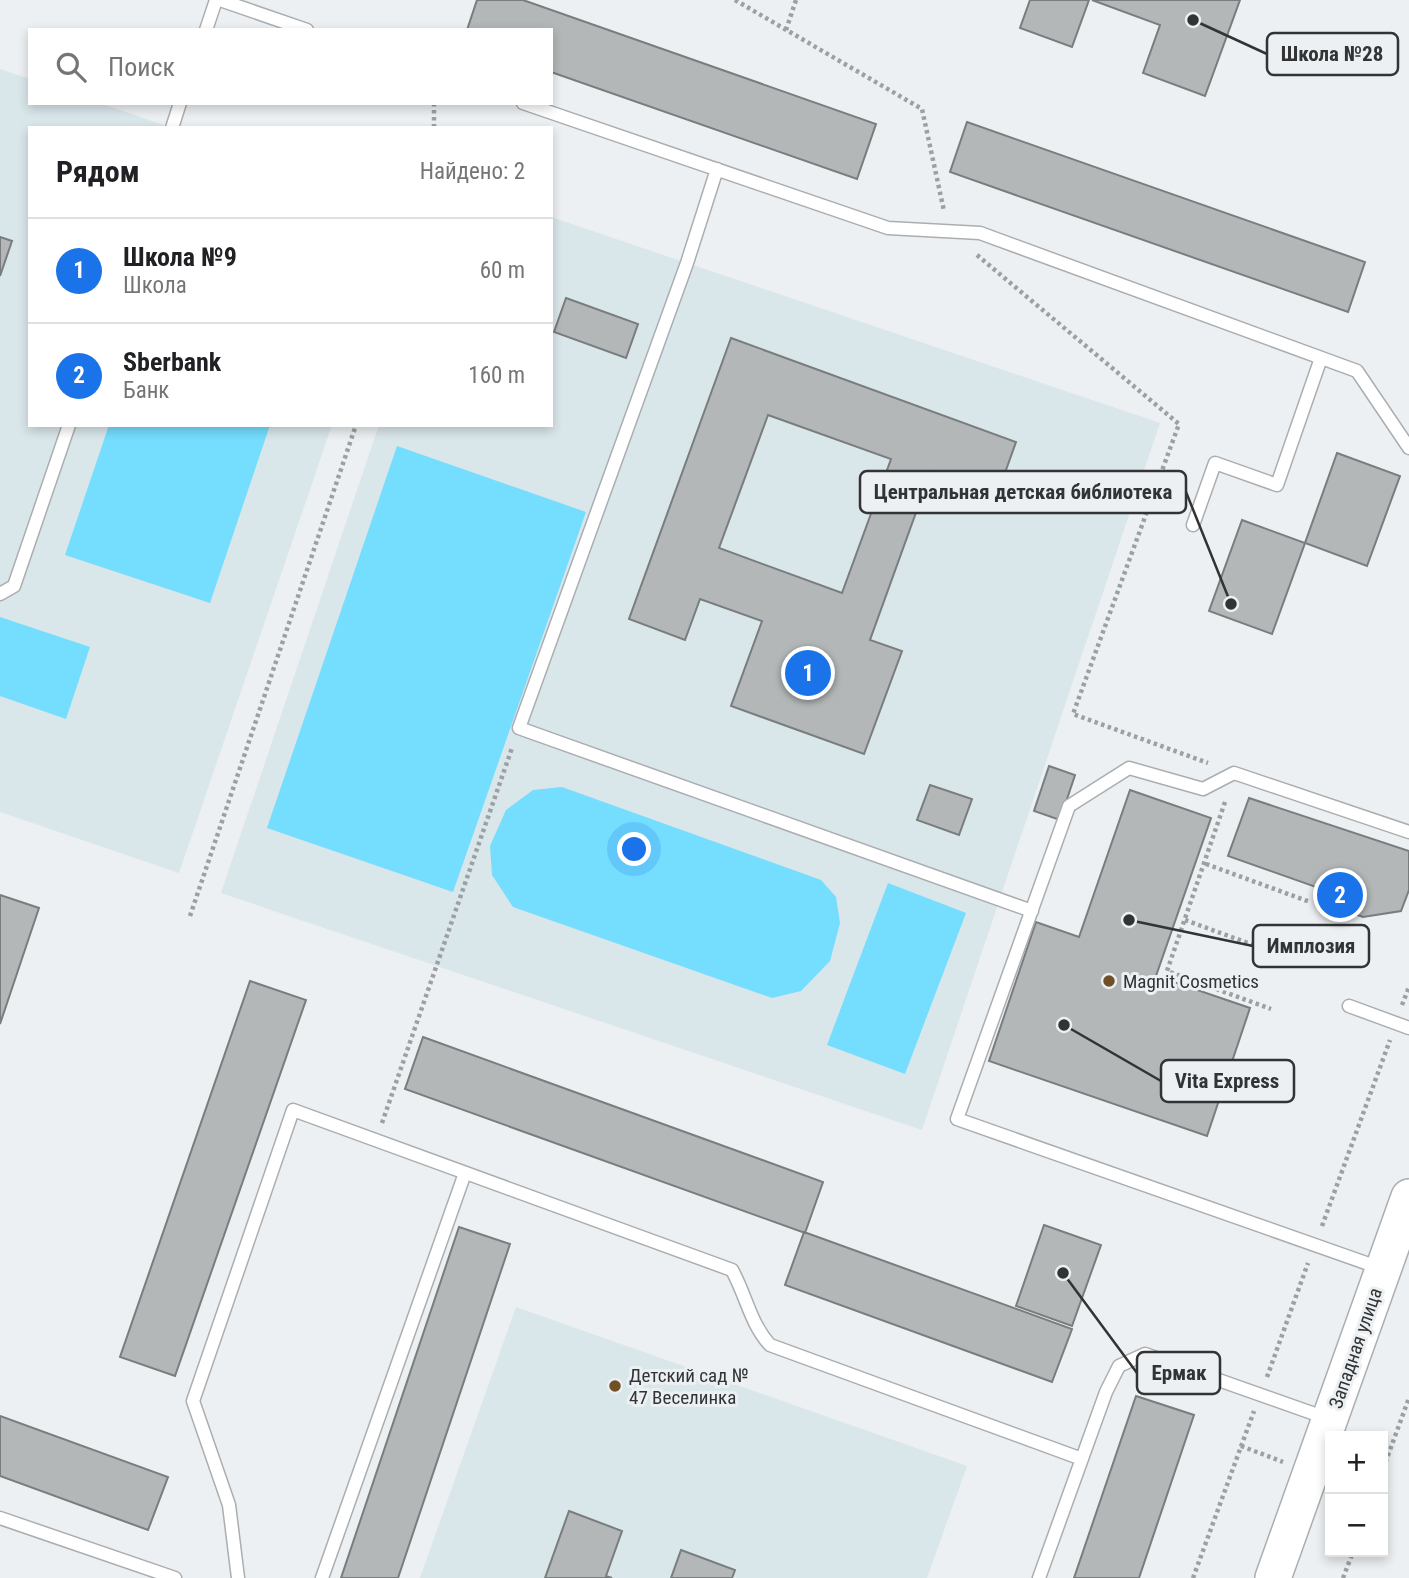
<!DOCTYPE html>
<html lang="ru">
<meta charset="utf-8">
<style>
:root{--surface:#fff;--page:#f6f6f6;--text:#202124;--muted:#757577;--line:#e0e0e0;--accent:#1a73e8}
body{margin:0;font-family:"Roboto Condensed",sans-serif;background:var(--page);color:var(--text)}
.controls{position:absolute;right:21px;bottom:21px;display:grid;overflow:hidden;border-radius:0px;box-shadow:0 4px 10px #0003}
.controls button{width:63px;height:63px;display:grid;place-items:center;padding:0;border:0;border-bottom:2px solid var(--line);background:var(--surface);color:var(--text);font:35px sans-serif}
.you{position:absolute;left:635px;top:850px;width:24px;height:24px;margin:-18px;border:5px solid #fff;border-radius:50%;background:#1a73e8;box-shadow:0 0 0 10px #1a73e833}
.badge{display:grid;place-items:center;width:46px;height:46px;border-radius:50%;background:var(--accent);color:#fff;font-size:23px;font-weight:700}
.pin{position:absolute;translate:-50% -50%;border:4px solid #fff;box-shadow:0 2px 7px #0006}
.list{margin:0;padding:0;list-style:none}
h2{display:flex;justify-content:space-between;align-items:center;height:91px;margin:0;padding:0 28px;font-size:30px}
h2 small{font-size:23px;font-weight:400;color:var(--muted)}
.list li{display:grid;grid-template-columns:46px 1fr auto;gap:21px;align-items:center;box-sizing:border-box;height:105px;padding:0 28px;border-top:2px solid var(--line)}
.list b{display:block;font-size:26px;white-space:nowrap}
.list p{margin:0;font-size:23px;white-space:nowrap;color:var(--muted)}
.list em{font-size:23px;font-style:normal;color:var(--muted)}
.icon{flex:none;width:38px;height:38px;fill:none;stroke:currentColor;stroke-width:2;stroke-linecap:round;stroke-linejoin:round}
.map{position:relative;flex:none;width:1409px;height:1578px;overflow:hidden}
.search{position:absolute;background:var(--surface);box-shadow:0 4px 10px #0003;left:28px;top:28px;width:525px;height:77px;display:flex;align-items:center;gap:18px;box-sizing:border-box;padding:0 24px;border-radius:0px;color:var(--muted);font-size:26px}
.panel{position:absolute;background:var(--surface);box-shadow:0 4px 10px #0003;left:28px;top:126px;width:525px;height:301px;border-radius:0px}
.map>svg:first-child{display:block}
.built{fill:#d9e6ea}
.green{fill:#75ddfe}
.building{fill:#b3b7b8;stroke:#797d7e;stroke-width:2;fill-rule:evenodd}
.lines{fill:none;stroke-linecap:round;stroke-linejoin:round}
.lane-casing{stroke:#abaeb0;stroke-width:15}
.secondary-casing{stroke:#abaeb0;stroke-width:38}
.path{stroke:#9da0a2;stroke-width:4.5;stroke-dasharray:3.5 3.5;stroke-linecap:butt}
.lane{stroke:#fff;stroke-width:12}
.secondary{stroke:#fff;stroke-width:35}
.poi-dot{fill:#705026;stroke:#ecf0f2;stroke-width:2.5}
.labels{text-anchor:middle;stroke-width:6;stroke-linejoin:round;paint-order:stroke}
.poi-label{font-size:19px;fill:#313334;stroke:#ecf0f2;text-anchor:start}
.street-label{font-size:19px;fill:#313334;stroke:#ecf0f2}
.leader{fill:none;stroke:#313334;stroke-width:2.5}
.callout-dot{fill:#313334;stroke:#ecf0f2;stroke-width:2.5}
.callout{fill:#ecf0f2;stroke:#313334;stroke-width:2.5}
.callout-label{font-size:21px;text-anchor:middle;font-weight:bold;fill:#313334}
</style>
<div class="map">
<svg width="1409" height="1578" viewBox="0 0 1409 1578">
<rect width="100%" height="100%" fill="#ecf0f2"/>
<!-- built -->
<path class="built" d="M0 69 30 79V103H100L172 128H30V425H332L179 873 0 812Z
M551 217 1160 423 922 1130 221 893 379 425H551Z
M516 1307 967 1466 927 1578H420Z"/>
<!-- green -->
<path class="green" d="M109 425H270L210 603 65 555Z
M397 446 586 512 453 892 267 828Z
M0 617 90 647 66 719 0 696Z
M562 787 821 880 836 897 840 923 830 961 801 991 772 998 513 907 492 875 490 846 506 810 533 790Z
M888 883 966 913 905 1074 827 1045Z"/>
<!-- building -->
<path class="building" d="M477 0H523L876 124 857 179 551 72V30H467Z
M1030 0H1089L1072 47 1020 28Z
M1092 0H1240L1205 96 1143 73 1160 25Z
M967 122 1365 262 1348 312 950 172Z
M0 237 12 241 0 276Z
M566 298 638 324 626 358 554 332Z
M731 338 1016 442 997 495 931 471 870 640 902 651 864 754 731 706 762 621 700 599 685 640 629 619ZM768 415 891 459 842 593 719 548Z
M1337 453 1400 476 1367 566 1305 543Z
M1242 520 1305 543 1272 634 1209 611Z
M1049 766 1075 775 1060 820 1034 811Z
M930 785 972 799 959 835 917 820Z
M1130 790 1211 818 1156 976 1250 1008 1207 1136 989 1061 1036 922 1079 937Z
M1249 798 1409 851V890L1401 911 1363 917 1332 906 1336 894 1228 856Z
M0 895 39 908 0 1024Z
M250 981 306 1000 175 1376 120 1357Z
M423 1037 823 1182 805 1233 405 1089Z
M1044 1225 1101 1245 1072 1326 1016 1306Z
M459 1227 510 1244 398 1578H341Z
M804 1232 1072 1329 1052 1382 785 1285Z
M1136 1396 1194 1415 1139 1578H1074Z
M0 1416 168 1477 148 1530 0 1476Z
M569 1511 622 1531 606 1576 612 1578H545Z
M681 1550 735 1570 732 1578H671Z"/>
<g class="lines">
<!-- lane casing -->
<g class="lane-casing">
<path id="lane" d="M220 0 307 30
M206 30 216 0
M523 103 888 228 980 233 1357 371 1409 448
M172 128 180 103
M717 169 687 263 519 728 1032 911
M1193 525 1215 463 1277 485 1321 358
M0 594 14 586 69 425
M1349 1006 1409 1028
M1383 1269 957 1119 1069 806 1129 768 1203 789 1234 773 1409 832
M0 1518 175 1578
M238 1578 229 1505 193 1401 293 1110 732 1270C746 1295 750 1323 770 1345L1082 1459
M322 1578 465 1173
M1039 1578 1106 1392 1119 1366 1145 1354 1329 1419"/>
</g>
<!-- secondary casing -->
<g class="secondary-casing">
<path id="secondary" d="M1273 1578 1409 1197"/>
</g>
<!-- path -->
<path class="path" d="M735 0 922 109 944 211
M786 30 796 0
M434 103V128
M977 255 1179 424 1073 714 1208 763
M1225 802 1167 971 1271 1009
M1206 864 1310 902
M190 916 356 425
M1185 920 1289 958
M1402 1005 1409 987
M382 1123 512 748
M1322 1226 1390 1040
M1267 1377 1308 1263
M1241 1446 1283 1462
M1383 1469 1409 1398
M1193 1578 1254 1411
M1343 1578 1353 1552"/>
<!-- lane -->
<use href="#lane" class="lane"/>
<!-- secondary -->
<use href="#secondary" class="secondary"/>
</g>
<!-- markers -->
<g class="poi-dot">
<circle cx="1109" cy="981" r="7"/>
<circle cx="615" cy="1386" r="7"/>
</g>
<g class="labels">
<!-- poi labels -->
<g class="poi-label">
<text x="1123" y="988">Magnit Cosmetics</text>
<text x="629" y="1382">Детский сад №<tspan x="629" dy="22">47 Веселинка</tspan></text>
</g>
<!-- street labels -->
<g class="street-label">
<text transform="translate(1355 1348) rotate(-71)" y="7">Западная улица</text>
</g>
</g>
<!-- callouts -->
<path class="leader" d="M1193 20L1267 54M1231 604L1186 492M1129 920L1253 946M1064 1025L1161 1081M1063 1273L1137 1373"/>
<g class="callout-dot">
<circle cx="1193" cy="20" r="7"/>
<circle cx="1231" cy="604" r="7"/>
<circle cx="1129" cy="920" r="7"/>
<circle cx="1064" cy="1025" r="7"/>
<circle cx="1063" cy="1273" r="7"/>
</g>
<g class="callout">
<rect x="1267" y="33" width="131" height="42" rx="7"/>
<rect x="860" y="471" width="326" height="42" rx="7"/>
<rect x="1253" y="925" width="116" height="42" rx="7"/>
<rect x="1161" y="1060" width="133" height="42" rx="7"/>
<rect x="1137" y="1352" width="83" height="42" rx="7"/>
</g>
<g class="callout-label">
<text x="1332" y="61">Школа №28</text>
<text x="1023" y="499">Центральная детская библиотека</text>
<text x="1311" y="953">Имплозия</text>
<text x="1227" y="1088">Vita Express</text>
<text x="1179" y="1380">Ермак</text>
</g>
</svg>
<div class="controls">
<button>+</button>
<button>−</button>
</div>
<div class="you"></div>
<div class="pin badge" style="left:808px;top:673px">1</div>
<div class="pin badge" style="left:1340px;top:895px">2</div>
<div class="search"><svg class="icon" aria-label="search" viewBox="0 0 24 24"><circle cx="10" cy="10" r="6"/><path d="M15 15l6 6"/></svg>Поиск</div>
<section class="panel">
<h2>Рядом<small>Найдено: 2</small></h2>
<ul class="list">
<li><span class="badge">1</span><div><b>Школа №9</b><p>Школа</p></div><em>60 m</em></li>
<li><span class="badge">2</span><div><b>Sberbank</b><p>Банк</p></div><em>160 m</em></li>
</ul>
</section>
</div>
